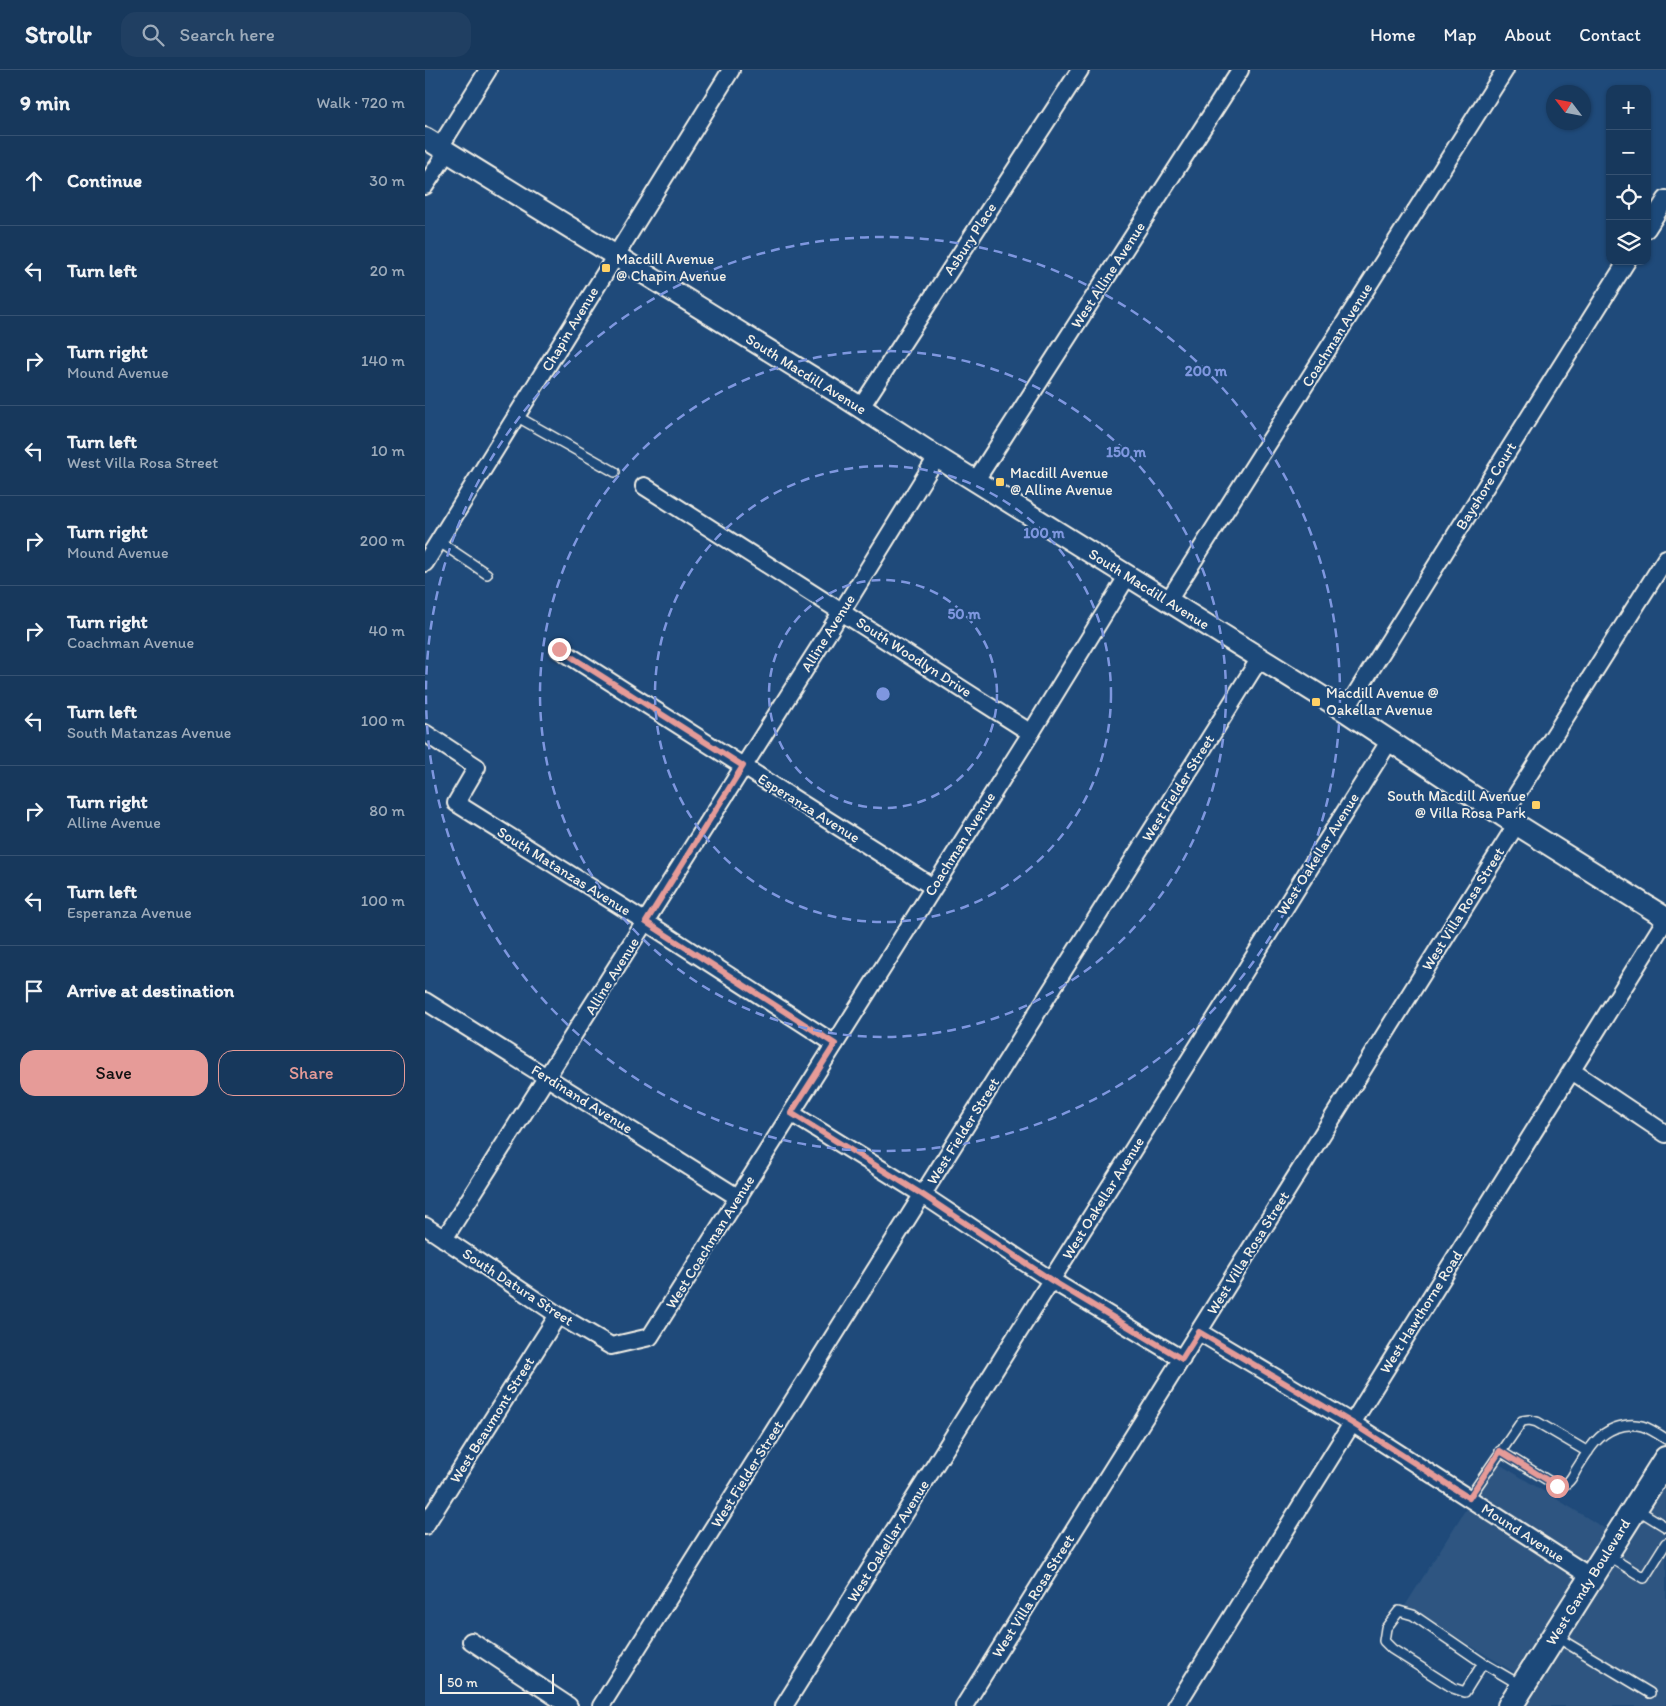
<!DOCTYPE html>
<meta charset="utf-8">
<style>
:root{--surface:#17385c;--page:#203f62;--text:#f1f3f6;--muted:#9eacbb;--line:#365272;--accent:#e69b98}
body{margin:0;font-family:Itim,sans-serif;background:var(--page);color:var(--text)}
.controls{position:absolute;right:15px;top:15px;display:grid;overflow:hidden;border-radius:10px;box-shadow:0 1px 4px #0004}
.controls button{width:45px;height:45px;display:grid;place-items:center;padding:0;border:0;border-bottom:1px solid var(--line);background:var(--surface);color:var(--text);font:25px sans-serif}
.compass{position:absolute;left:1121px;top:15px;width:45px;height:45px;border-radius:50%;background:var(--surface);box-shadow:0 1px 4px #0004;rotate:302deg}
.scale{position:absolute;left:15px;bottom:12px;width:114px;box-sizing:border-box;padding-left:5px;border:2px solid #f4f1e8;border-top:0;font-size:14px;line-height:18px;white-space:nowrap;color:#f4f1e8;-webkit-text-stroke:4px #1f4a7a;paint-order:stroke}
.stop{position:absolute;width:15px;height:15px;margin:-11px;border:4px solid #e69b98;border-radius:50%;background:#fff}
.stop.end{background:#e69b98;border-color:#fff;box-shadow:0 1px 5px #0008}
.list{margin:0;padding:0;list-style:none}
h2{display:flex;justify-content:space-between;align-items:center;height:65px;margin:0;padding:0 20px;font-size:21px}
h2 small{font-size:16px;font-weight:400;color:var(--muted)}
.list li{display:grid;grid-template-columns:32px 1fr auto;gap:15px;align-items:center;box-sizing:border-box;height:90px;padding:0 20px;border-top:1px solid var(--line)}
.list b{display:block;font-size:19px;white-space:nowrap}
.list p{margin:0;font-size:16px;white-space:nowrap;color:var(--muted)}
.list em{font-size:16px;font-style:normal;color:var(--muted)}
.actions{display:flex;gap:10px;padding:15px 20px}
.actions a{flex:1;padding:11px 0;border:1px solid var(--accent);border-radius:15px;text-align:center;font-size:18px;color:var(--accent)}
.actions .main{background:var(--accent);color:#111}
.icon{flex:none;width:28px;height:28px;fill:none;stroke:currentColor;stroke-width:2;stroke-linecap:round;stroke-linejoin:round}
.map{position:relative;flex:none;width:1241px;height:1636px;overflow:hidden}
header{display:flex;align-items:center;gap:30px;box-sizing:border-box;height:70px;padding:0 25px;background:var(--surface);border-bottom:1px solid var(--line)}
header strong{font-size:24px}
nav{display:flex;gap:28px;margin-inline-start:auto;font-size:18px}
.search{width:350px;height:45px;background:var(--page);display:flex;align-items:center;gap:12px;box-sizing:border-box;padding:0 18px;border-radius:15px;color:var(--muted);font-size:19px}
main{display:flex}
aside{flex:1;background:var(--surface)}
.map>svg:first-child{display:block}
.built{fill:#2d5581}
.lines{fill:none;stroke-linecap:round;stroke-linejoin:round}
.service-casing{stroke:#f4f1e8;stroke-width:12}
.minor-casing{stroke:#f4f1e8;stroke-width:20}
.tertiary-casing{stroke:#f4f1e8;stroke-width:24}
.secondary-casing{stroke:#f4f1e8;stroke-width:28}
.service{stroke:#1f4a7a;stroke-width:9}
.minor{stroke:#1f4a7a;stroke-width:16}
.tertiary{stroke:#1f4a7a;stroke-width:20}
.secondary{stroke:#1f4a7a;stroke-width:24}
.route{stroke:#e69b98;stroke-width:6}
.ring{fill:none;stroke:#7e97df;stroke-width:2.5;stroke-dasharray:9 6}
.poi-dot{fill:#ffd166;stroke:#1f4a7a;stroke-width:2}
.labels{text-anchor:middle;stroke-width:4;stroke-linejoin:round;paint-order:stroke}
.street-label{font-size:15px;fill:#f4f1e8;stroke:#1f4a7a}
.poi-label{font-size:15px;fill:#f4f1e8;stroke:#1f4a7a;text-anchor:start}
.centre{fill:#7e97df;stroke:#1f4a7a;stroke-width:2.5}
.ring-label{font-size:15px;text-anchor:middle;font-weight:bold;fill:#7e97df;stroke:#1f4a7a;stroke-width:4;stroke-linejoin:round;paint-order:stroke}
</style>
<header>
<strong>Strollr</strong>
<div class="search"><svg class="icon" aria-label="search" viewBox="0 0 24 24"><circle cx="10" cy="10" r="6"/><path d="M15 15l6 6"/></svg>Search here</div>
<nav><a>Home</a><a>Map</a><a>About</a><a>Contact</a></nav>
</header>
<main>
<aside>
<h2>9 min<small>Walk · 720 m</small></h2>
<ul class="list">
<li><svg class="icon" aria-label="ahead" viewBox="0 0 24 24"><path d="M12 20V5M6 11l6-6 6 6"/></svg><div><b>Continue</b></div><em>30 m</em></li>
<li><svg class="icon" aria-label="left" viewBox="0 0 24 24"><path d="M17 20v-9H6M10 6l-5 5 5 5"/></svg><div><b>Turn left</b></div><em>20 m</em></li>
<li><svg class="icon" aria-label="right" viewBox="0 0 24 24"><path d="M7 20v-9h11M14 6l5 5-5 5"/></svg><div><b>Turn right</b><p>Mound Avenue</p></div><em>140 m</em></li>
<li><svg class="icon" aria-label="left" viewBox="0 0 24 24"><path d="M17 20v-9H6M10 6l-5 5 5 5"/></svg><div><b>Turn left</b><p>West Villa Rosa Street</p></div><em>10 m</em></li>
<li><svg class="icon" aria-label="right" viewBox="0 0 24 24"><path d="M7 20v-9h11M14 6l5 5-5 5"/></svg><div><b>Turn right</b><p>Mound Avenue</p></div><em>200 m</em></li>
<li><svg class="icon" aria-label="right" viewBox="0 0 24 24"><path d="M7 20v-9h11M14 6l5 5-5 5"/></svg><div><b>Turn right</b><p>Coachman Avenue</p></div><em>40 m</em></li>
<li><svg class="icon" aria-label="left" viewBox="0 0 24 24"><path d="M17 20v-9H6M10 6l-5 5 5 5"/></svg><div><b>Turn left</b><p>South Matanzas Avenue</p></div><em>100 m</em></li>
<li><svg class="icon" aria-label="right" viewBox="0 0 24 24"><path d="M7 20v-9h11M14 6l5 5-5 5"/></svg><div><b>Turn right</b><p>Alline Avenue</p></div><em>80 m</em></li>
<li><svg class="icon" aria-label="left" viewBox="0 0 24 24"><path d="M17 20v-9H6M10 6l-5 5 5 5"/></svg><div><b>Turn left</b><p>Esperanza Avenue</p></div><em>100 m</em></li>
<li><svg class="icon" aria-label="arrive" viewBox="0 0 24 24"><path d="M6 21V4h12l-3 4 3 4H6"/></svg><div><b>Arrive at destination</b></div></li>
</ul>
<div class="actions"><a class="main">Save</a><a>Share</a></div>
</aside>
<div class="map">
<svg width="1241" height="1636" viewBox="0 0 1241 1636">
<rect width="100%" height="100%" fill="#1f4a7a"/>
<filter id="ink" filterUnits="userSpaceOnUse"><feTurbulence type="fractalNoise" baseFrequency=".02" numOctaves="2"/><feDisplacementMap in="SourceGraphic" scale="10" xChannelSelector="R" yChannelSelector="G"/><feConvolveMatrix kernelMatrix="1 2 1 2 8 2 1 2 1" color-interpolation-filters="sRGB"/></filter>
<g filter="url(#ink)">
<!-- built -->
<path class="built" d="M1071 1392 1184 1461 1163 1496 1051 1424Z
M1241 1405V1636H1096Z
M1042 1437 1154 1509 1094 1605 980 1536Z"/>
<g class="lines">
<!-- service casing -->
<g class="service-casing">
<path id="service" d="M91 346 190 402
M13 471 62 504
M1075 1381 1132 1416C1135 1416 1139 1415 1142 1413 1146 1410 1149 1404 1151 1400 1162 1383 1171 1365 1190 1358 1212 1350 1223 1357 1241 1369
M1044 1428 1097 1351 1104 1350 1112 1352 1163 1382
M1210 1438 1241 1457
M1182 1485 1219 1508 1241 1473
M1130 1566 1225 1623
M1058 1593 1040 1622 1028 1618 967 1579 959 1571 961 1558 974 1541 988 1545 1058 1593 1063 1596 1097 1616"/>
</g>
<!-- minor casing -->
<g class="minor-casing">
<path id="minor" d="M15 77 63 0
M0 116 22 82
M1222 159 1241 129
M436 337 655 0
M551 410 815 0
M219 416 606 663
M0 493 306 0
M743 531 1080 0
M134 579 508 817
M920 641 1202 191
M0 663 52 697 31 733 221 852 410 974
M1078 746 1241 488
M0 931 314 1128
M1147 1001 1241 1064
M366 1043 498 1125 626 1210 757 1289
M0 1156 133 1245 186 1276 225 1267 606 663 703 505
M19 1169 417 541 512 387
M774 1262 927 1353 1166 1507
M0 1456 133 1245
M46 1571 144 1636
M176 1636 835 588
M359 1636 965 670
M539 1636 1091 755
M751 1636 1241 849"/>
</g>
<!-- tertiary casing -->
<g class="tertiary-casing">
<path id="tertiary" d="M0 68 421 328 512 387 920 641 1078 746 1241 848"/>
</g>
<!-- secondary casing -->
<g class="secondary-casing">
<path id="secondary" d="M1085 1636 1241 1389"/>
</g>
<!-- service -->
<use href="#service" class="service"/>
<!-- minor -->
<use href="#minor" class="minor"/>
<!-- tertiary -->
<use href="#tertiary" class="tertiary"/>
<!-- secondary -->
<use href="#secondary" class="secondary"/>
</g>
</g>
<g class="lines" filter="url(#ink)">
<!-- route -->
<path class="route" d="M134 579 318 696 221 852 410 974 366 1043 498 1125 626 1210 757 1289 774 1262 927 1353 1044 1428 1075 1381 1132 1416"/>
</g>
<!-- distance rings -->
<g class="ring">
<circle cx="458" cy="624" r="114"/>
<circle cx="458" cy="624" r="228"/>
<circle cx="458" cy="624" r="343"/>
<circle cx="458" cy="624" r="457"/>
</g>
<!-- markers -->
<g class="poi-dot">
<rect x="176" y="193" width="10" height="10" rx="2.5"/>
<rect x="570" y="407" width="10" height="10" rx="2.5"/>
<rect x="886" y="627" width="10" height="10" rx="2.5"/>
<rect x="1106" y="730" width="10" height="10" rx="2.5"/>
</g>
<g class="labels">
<!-- street labels -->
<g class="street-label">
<text transform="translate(545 169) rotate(-57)" y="5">Asbury Place</text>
<text transform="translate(683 205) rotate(-57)" y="5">West Alline Avenue</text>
<text transform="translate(145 259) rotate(-59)" y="5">Chapin Avenue</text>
<text transform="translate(912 265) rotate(-58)" y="5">Coachman Avenue</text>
<text transform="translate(381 304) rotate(32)" y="5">South Macdill Avenue</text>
<text transform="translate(1061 416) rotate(-58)" y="5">Bayshore Court</text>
<text transform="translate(724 519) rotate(32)" y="5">South Macdill Avenue</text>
<text transform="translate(403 563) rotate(-58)" y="5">Alline Avenue</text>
<text transform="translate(489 587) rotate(33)" y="5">South Woodlyn Drive</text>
<text transform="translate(753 718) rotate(-58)" y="5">West Fielder Street</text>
<text transform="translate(384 738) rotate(32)" y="5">Esperanza Avenue</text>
<text transform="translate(535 774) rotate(-58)" y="5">Coachman Avenue</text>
<text transform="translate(893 784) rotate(-58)" y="5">West Oakellar Avenue</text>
<text transform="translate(139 801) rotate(32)" y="5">South Matanzas Avenue</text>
<text transform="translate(1038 839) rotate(-58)" y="5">West Villa Rosa Street</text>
<text transform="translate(187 906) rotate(-58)" y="5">Alline Avenue</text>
<text transform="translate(157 1029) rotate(32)" y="5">Ferdinand Avenue</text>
<text transform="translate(538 1061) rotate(-58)" y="5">West Fielder Street</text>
<text transform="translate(678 1128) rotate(-58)" y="5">West Oakellar Avenue</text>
<text transform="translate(285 1172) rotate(-58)" y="5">West Coachman Avenue</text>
<text transform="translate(823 1183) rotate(-58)" y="5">West Villa Rosa Street</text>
<text transform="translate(93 1217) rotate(33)" y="5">South Datura Street</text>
<text transform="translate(996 1242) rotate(-58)" y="5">West Hawthorne Road</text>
<text transform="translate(67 1350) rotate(-58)" y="5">West Beaumont Street</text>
<text transform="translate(322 1404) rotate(-58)" y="5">West Fielder Street</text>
<text transform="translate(1098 1463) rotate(33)" y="5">Mound Avenue</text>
<text transform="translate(463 1471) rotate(-58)" y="5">West Oakellar Avenue</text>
<text transform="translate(1163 1512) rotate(-58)" y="5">West Gandy Boulevard</text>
<text transform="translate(608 1526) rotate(-58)" y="5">West Villa Rosa Street</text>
</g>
<!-- poi labels -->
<g class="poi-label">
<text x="191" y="194">Macdill Avenue<tspan x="191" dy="17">@ Chapin Avenue</tspan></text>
<text x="585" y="408">Macdill Avenue<tspan x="585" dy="17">@ Alline Avenue</tspan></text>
<text x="901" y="628">Macdill Avenue @<tspan x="901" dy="17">Oakellar Avenue</tspan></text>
<text x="1101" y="731" text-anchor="end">South Macdill Avenue<tspan x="1101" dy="17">@ Villa Rosa Park</tspan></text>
</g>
</g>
<circle cx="458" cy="624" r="8" class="centre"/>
<g class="ring-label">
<text x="781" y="306">200 m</text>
<text x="701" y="387">150 m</text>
<text x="619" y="468">100 m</text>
<text x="539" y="549">50 m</text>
</g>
</svg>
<div class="controls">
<button>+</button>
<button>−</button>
<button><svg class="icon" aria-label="locate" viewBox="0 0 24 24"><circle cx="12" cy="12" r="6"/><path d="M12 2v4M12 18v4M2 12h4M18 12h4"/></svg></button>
<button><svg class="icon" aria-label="layers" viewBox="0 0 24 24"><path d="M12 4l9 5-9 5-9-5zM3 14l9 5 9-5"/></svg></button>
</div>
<svg class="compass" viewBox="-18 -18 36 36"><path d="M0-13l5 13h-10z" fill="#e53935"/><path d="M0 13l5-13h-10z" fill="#9eacbb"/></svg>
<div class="scale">50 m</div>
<div class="stop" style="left:1132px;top:1416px"></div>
<div class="stop end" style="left:134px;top:579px"></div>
</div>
</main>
